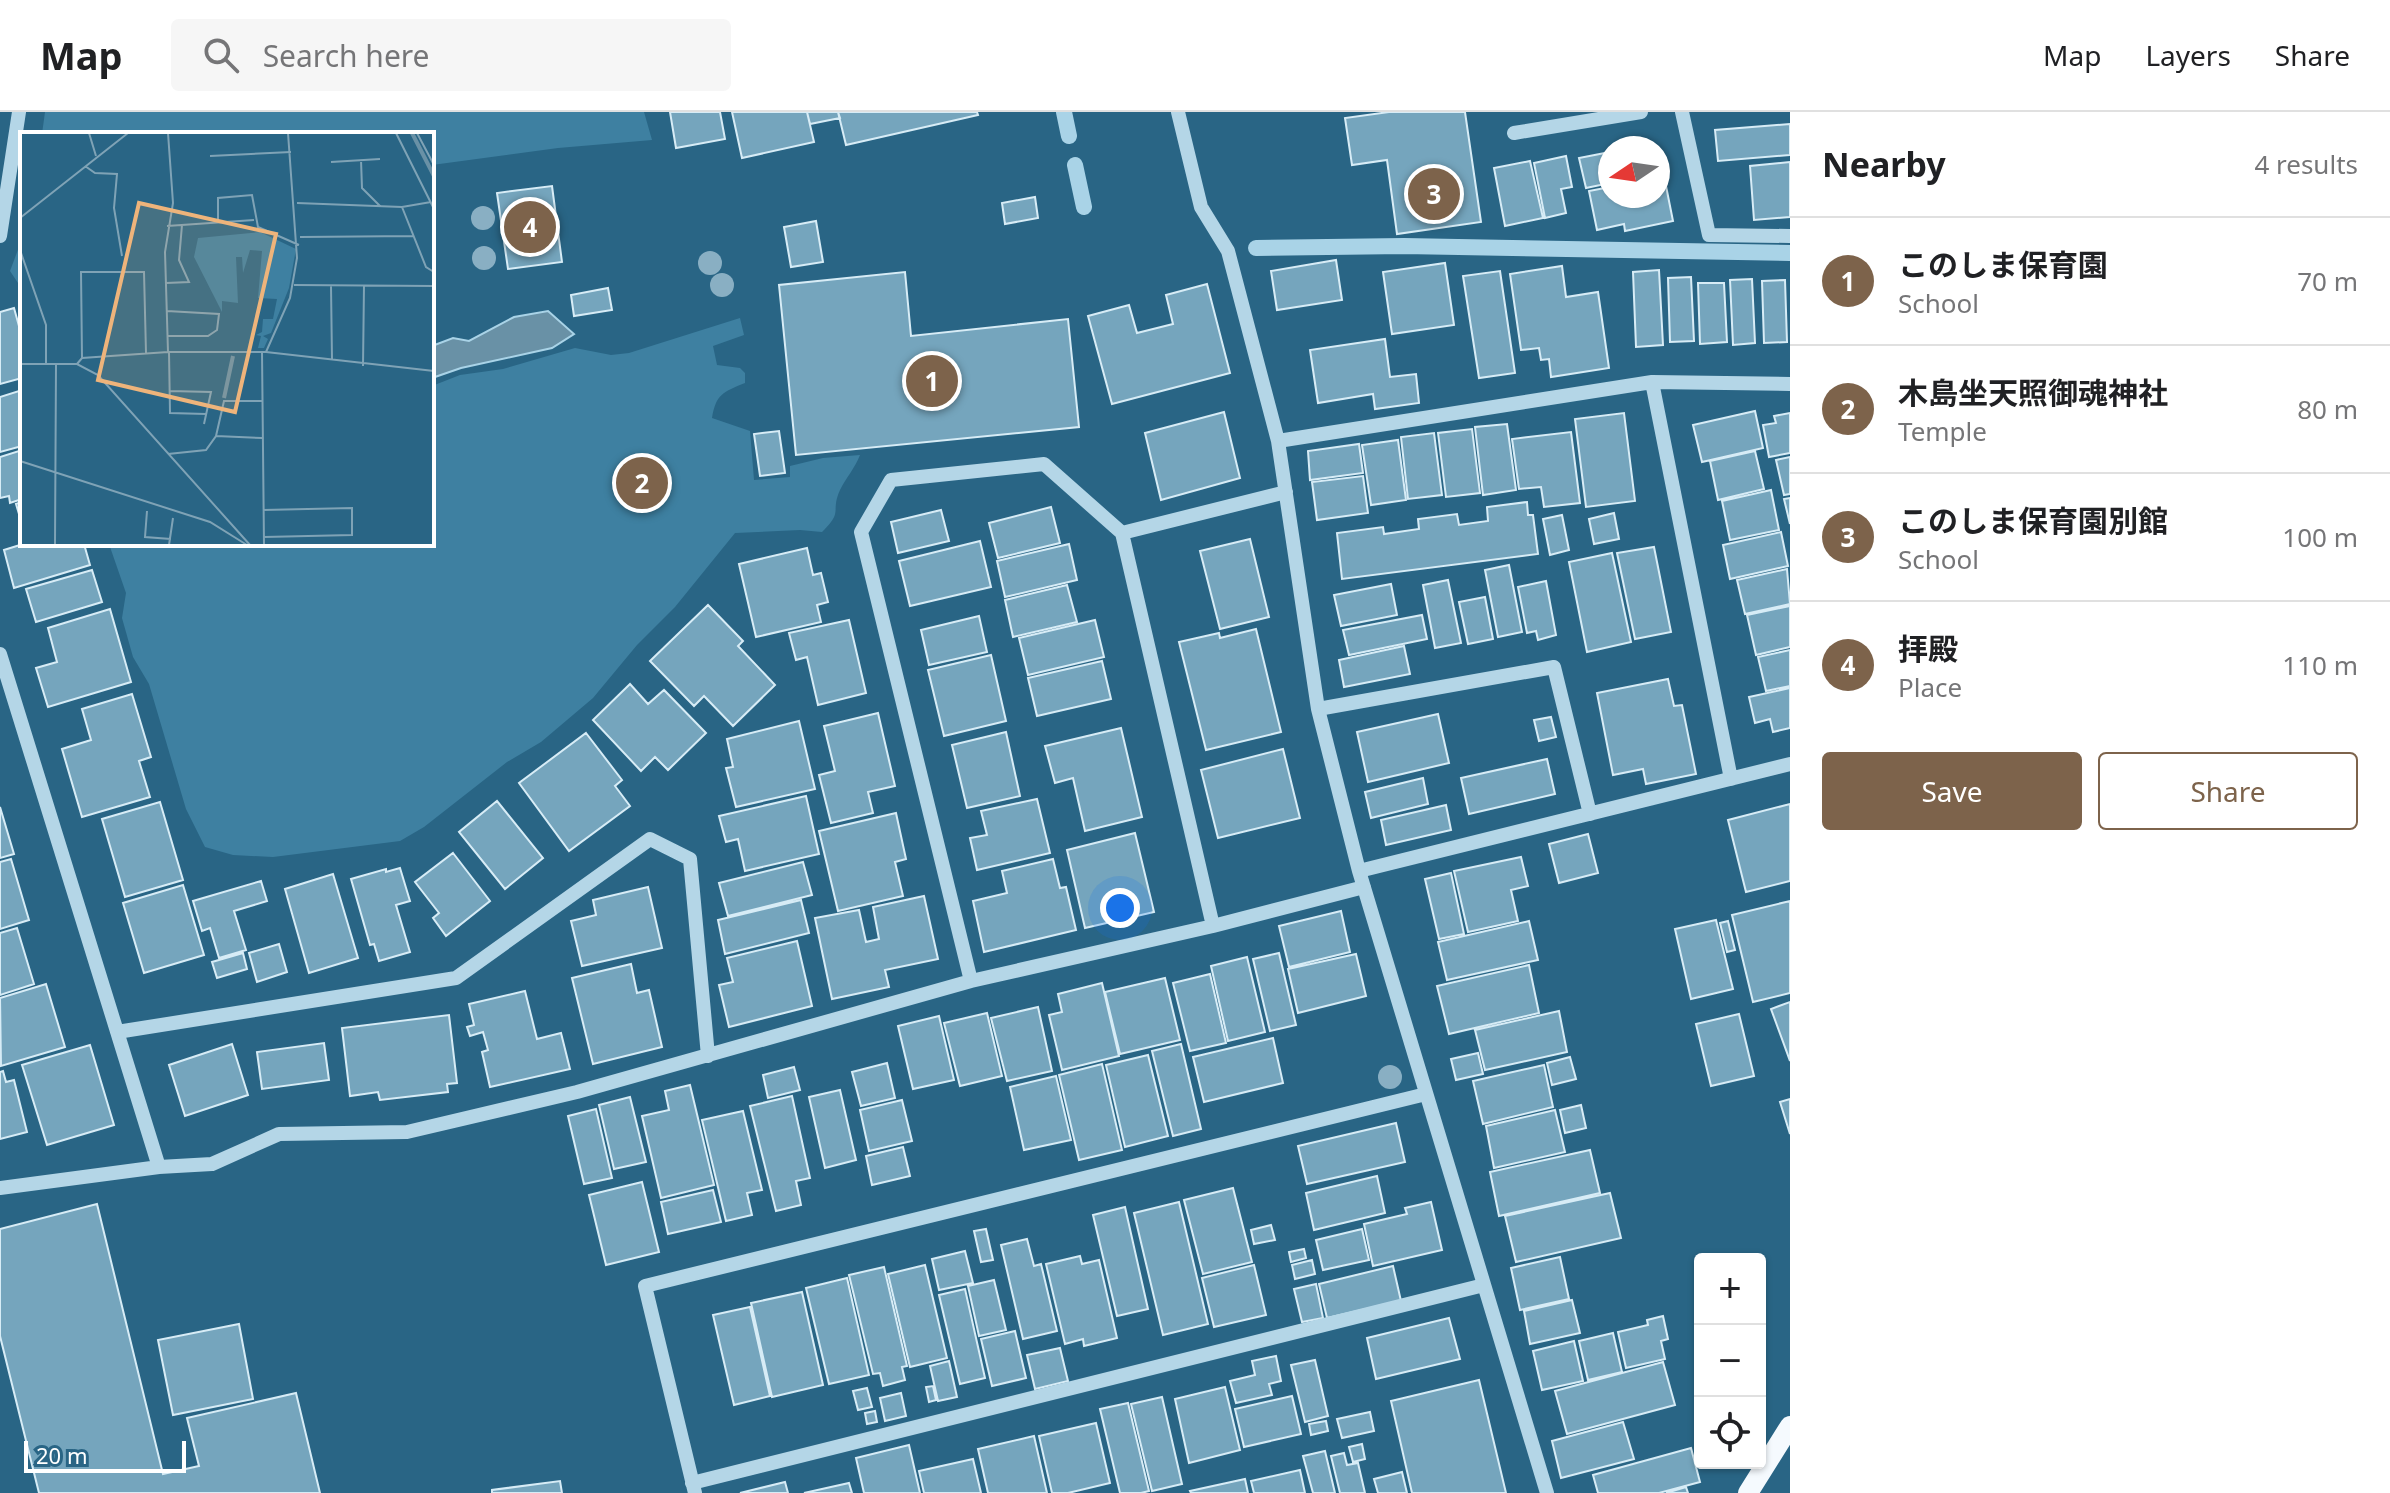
<!DOCTYPE html>
<meta charset="utf-8">
<style>
:root{--surface:#fff;--page:#f6f6f6;--text:#202124;--muted:#757577;--line:#e0e0e0;--accent:#7d634b}
body{margin:0;font-family:"Noto Sans","Noto Sans JP",sans-serif;background:var(--page);color:var(--text)}
.controls{position:absolute;right:24px;bottom:24px;display:grid;overflow:hidden;border-radius:8px;box-shadow:0 2px 6px #0004}
.controls button{width:72px;height:72px;display:grid;place-items:center;padding:0;border:0;border-bottom:2px solid var(--line);background:var(--surface);color:var(--text);font:40px sans-serif}
.compass{position:absolute;left:1598px;top:24px;width:72px;height:72px;border-radius:50%;background:var(--surface);box-shadow:0 2px 6px #0004;rotate:257deg}
.scale{position:absolute;left:24px;bottom:20px;width:162px;box-sizing:border-box;padding-left:8px;border:4px solid #fff;border-top:0;font-size:22px;line-height:28px;white-space:nowrap;color:#fff;-webkit-text-stroke:6px #296585;paint-order:stroke}
.you{position:absolute;left:1120px;top:796px;width:28px;height:28px;margin:-20px;border:6px solid #fff;border-radius:50%;background:#1a73e8;box-shadow:0 0 0 12px #1a73e833}
.badge{display:grid;place-items:center;width:52px;height:52px;border-radius:50%;background:var(--accent);color:#fff;font-size:26px;font-weight:700}
.pin{position:absolute;translate:-50% -50%;border:4px solid #fff;box-shadow:0 2px 8px #0006}
.list{margin:0;padding:0;list-style:none}
h2{display:flex;justify-content:space-between;align-items:center;height:104px;margin:0;padding:0 32px;font-size:34px}
h2 small{font-size:26px;font-weight:400;color:var(--muted)}
.list li{display:grid;grid-template-columns:52px 1fr auto;gap:24px;align-items:center;box-sizing:border-box;height:128px;padding:0 32px;border-top:2px solid var(--line)}
.list b{display:block;font-size:30px;white-space:nowrap}
.list p{margin:0;font-size:26px;white-space:nowrap;color:var(--muted)}
.list em{font-size:26px;font-style:normal;color:var(--muted)}
.actions{display:flex;gap:16px;padding:24px 32px}
.actions a{flex:1;padding:18px 0;border:2px solid var(--accent);border-radius:8px;text-align:center;font-size:28px;color:var(--accent)}
.actions .main{background:var(--accent);color:#fff}
.icon{flex:none;width:44px;height:44px;fill:none;stroke:currentColor;stroke-width:2;stroke-linecap:round;stroke-linejoin:round}
.map{position:relative;flex:none;width:1790px;height:1381px;overflow:hidden}
header{display:flex;align-items:center;gap:48px;box-sizing:border-box;height:112px;padding:0 40px;background:var(--surface);border-bottom:2px solid var(--line)}
header strong{font-size:38px}
nav{display:flex;gap:44px;margin-inline-start:auto;font-size:28px}
.search{width:560px;height:72px;background:var(--page);display:flex;align-items:center;gap:20px;box-sizing:border-box;padding:0 28px;border-radius:8px;color:var(--muted);font-size:30px}
main{display:flex}
aside{flex:1;background:var(--surface)}
.map>svg:first-child{display:block}
.green{fill:#3e80a1}
.water{fill:#6991a6;stroke:#a9d3e7;stroke-width:2}
.lines{fill:none;stroke-linecap:round;stroke-linejoin:round}
.stream{stroke:#a9d3e7;stroke-width:16}
.building{fill:#75a5bd;stroke:#d7ecf6;stroke-width:2}
.minor{stroke:#b4d6e7;stroke-width:14}
.major{stroke:#f5fafe;stroke-width:20}
.tree{fill:#89afc3}
.inset-river{fill:none;stroke:#6991a6;stroke-width:4}
.inset-road{fill:none;stroke:#7fa3b6;stroke-width:2}
.view{fill:#eeb47b;fill-opacity:0.15;stroke:#eeb47b;stroke-width:4}
.inset-edge{fill:none;stroke:#fff;stroke-width:4}
</style>
<header>
<strong>Map</strong>
<div class="search"><svg class="icon" aria-label="search" viewBox="0 0 24 24"><circle cx="10" cy="10" r="6"/><path d="M15 15l6 6"/></svg>Search here</div>
<nav><a>Map</a><a>Layers</a><a>Share</a></nav>
</header>
<main>
<div class="map">
<svg width="1790" height="1381" viewBox="0 0 1790 1381">
<rect width="100%" height="100%" fill="#296585"/>
<!-- green -->
<path class="green" d="M45 0H644L652 28 558 36 432 53V22H42Z
M22 127V177L10 159Z
M740 206 744 223 713 234 717 253 740 256 745 261V271C723 280 716 282 712 306L750 319 754 368 790 365V354L823 346 860 343C855 356 846 366 840 378 830 400 844 399 822 420L800 418 735 421 675 495 637 533 593 586 541 630 507 650 424 715 400 729 273 745 233 743 205 735 186 697 149 572 133 545 122 506 126 481 109 432H432V274L460 263 503 257 575 236 611 243 629 241Z"/>
<!-- water -->
<path class="water" d="M548 199 574 222 552 236 461 256 432 266V234L453 226 469 229 514 205Z"/>
<g class="lines">
<!-- stream -->
<path class="stream" d="M1064 0 1069 24
M1075 53 1084 95
M1256 136 1404 134 1790 141"/>
</g>
<!-- building -->
<path class="building" d="M670 0H720L725 27 676 36Z
M732 0H807L814 30 742 46Z
M807 0H838L840 6 810 12Z
M838 0H977L978 3 846 33Z
M1389 0H1465L1481 110 1397 122 1387 48 1352 53 1345 6Z
M1790 12V43L1718 49 1715 18Z
M1610 40V71L1586 76 1579 46Z
M1566 44 1572 75 1561 77 1566 101 1545 106 1534 51Z
M1530 49 1543 106 1505 114 1494 56Z
M1790 50V105L1754 108 1750 54Z
M1664 64 1673 109 1625 119 1624 112 1597 118 1589 79 1610 75V84H1658V65Z
M552 74 562 150 508 157 497 81Z
M1035 85 1038 106 1005 112 1002 91Z
M816 109 823 150 791 155 784 115Z
M1336 148 1342 188 1277 198 1271 159Z
M1445 151 1454 213 1392 222 1383 160Z
M1562 154 1566 185 1598 180 1609 256 1551 265 1549 247 1541 248 1539 236 1521 238 1510 162Z
M1659 158 1663 233 1636 235 1633 160Z
M1500 159 1515 261 1479 266 1463 164Z
M905 160 911 224 1068 207 1079 315 796 343 779 173Z
M1691 165 1694 229 1670 230 1668 166Z
M1752 167 1755 231 1733 233 1730 168Z
M1785 168 1787 230 1764 231 1762 169Z
M1698 171H1724L1727 230 1700 232Z
M1207 172 1230 261 1112 292 1088 204 1129 193 1137 221 1173 212 1166 183Z
M608 176 612 198 574 204 571 183Z
M14 196 22 225V266L0 272V200Z
M1385 227 1390 265 1416 262 1419 291 1375 297 1373 282 1318 291 1310 238Z
M22 278V334L0 340V285Z
M1755 299 1763 336 1702 350 1693 313Z
M1224 300 1240 366 1161 388 1145 321Z
M1624 301 1635 389 1586 395 1575 307Z
M1790 301V341L1769 345 1763 313 1776 311 1774 304Z
M1507 312 1516 378 1483 383 1475 315Z
M1472 317 1480 381 1446 385 1438 321Z
M779 319 785 361 760 364 754 322Z
M1571 320 1580 391 1544 395 1541 375 1519 377 1512 327Z
M1434 321 1442 383 1408 387 1401 325Z
M1398 328 1406 388 1371 393 1362 333Z
M1359 332 1363 361 1310 368 1308 339Z
M22 338V387L10 391 9 384 0 386V345Z
M1755 339 1764 377 1718 388 1710 349Z
M1790 345V382L1784 383 1776 348Z
M1363 364 1368 401 1317 408 1312 370Z
M1771 378 1779 418 1730 428 1722 389Z
M1790 386V412L1784 387Z
M22 390V412L16 392Z
M1527 390 1528 403H1533L1538 442 1342 467 1337 421 1383 415 1384 422 1419 417 1418 407 1457 402 1459 413 1488 409 1487 395Z
M1051 395 1060 431 998 446 989 411Z
M941 398 949 429 898 441 891 410Z
M1614 401 1619 427 1594 432 1589 407Z
M1562 403 1569 438 1550 443 1543 407Z
M1781 420 1788 454 1730 467 1723 433Z
M1250 427 1269 505 1220 517 1200 439Z
M980 429 991 475 910 494 899 449Z
M23 432H84L90 453 14 476 4 438Z
M1069 432 1077 468 1005 485 997 449Z
M1654 435 1671 520 1635 527 1617 441Z
M807 436 813 463 821 461 828 490 817 493 821 510 756 525 739 452Z
M1612 441 1631 530 1587 540 1569 450Z
M1509 453 1522 520 1498 525 1485 458Z
M1787 457 1790 492 1745 502 1737 468Z
M92 458 102 490 36 510 26 477Z
M1448 468 1461 531 1435 536 1423 473Z
M1546 469 1556 523 1538 528 1536 519 1527 521 1518 475Z
M1391 472 1397 503 1341 514 1334 483Z
M1067 473 1077 510 1013 525 1005 488Z
M1485 485 1493 527 1468 532 1459 490Z
M708 493 743 529 738 534 775 573 733 614 704 584 694 594 650 549Z
M1790 494V535L1756 543 1747 503Z
M110 497 131 570 48 595 36 556 57 550 48 516Z
M1422 503 1427 527 1349 543 1343 518Z
M979 504 987 540 929 553 921 518Z
M849 508 866 581 818 593 807 545 796 548 789 521Z
M1095 508 1104 545 1028 563 1019 526Z
M1256 517 1281 620 1206 638 1179 530 1219 521 1220 526Z
M1404 534 1410 562 1344 575 1339 548Z
M1790 538V574L1766 579 1758 545Z
M991 543 1006 609 944 624 928 558Z
M1102 549 1111 587 1037 604 1028 566Z
M1668 567 1674 594 1682 593 1696 662 1646 672 1643 657 1613 663 1597 581Z
M630 572 648 592 664 578 706 621 668 658 655 645 641 659 593 608Z
M1790 576V616L1773 620 1770 607 1755 611 1749 585Z
M132 582 151 645 139 649 150 685 82 705 62 637 91 628 82 597Z
M878 601 895 674 868 680 873 701 831 711 819 663 835 659 824 614Z
M1438 602 1449 651 1368 670 1357 620Z
M1551 605 1556 625 1539 629 1534 608Z
M799 609 815 677 736 695 726 656 733 655 727 627Z
M1121 616 1142 705 1085 719 1073 666 1055 671 1045 634Z
M1006 620 1020 684 967 696 952 633Z
M586 621 622 668 615 674 630 694 569 739 519 671Z
M1283 637 1300 706 1218 726 1201 658Z
M1547 647 1555 682 1469 702 1461 666Z
M1423 666 1428 692 1371 706 1365 680Z
M806 684 819 742 745 759 738 727 726 730 719 704Z
M1037 687 1050 741 977 758 970 726 987 723 981 699Z
M497 689 543 746 505 777 459 720Z
M160 690 183 768 125 785 102 707Z
M1790 692V769L1746 780 1728 708Z
M1446 693 1451 718 1386 733 1381 708Z
M0 695 14 742 0 746Z
M896 701 906 747 895 750 903 784 838 799 819 719Z
M1135 721 1154 800 1085 816 1067 738Z
M1588 722 1598 761 1559 771 1549 732Z
M453 741 490 789 446 824 433 806 439 801 415 770Z
M1521 745 1528 774 1511 778 1518 809 1468 820 1454 759Z
M11 747 29 808 0 817V750Z
M1053 747 1060 776 1066 775 1076 818 984 840 973 789 1007 781 1002 759Z
M803 750 812 783 728 804 719 771Z
M400 756 410 789 396 793 410 840 379 849 374 832 370 833 351 767 386 757V760Z
M1451 761 1464 822 1439 827 1425 767Z
M333 762 358 846 309 861 285 777Z
M261 769 267 789 234 799 246 838 219 846 210 816 202 819 193 789Z
M183 773 204 843 144 861 123 791Z
M648 775 662 836 582 854 571 809 596 803 593 788Z
M924 784 938 847 885 858 889 875 832 887 815 806 859 798 866 830 879 827 873 795Z
M801 788 809 821 725 842 718 808Z
M1790 789V881L1753 890 1732 803Z
M1341 799 1350 840 1289 855 1279 814Z
M1716 808 1733 877 1691 887 1675 817Z
M1529 809 1538 848 1447 868 1438 830Z
M1728 809 1735 838 1727 840 1720 811Z
M17 816 34 872 0 883V821Z
M797 829 812 894 729 915 719 873 733 870 727 846Z
M279 832 287 860 257 870 249 841Z
M243 841 247 857 217 866 212 850Z
M1279 841 1296 913 1270 919 1253 847Z
M1356 842 1366 884 1298 901 1288 857Z
M1247 845 1265 920 1228 929 1211 854Z
M631 852 637 881 649 878 662 935 593 952 572 866Z
M1529 853 1539 901 1449 922 1437 874Z
M1210 862 1226 931 1190 939 1173 871Z
M1165 866 1180 928 1120 942 1105 880Z
M1102 871 1119 944 1062 958 1049 903 1062 900 1058 882Z
M46 872 65 935 1 954 0 886Z
M525 879 537 927 561 921 570 957 490 975 482 940 488 938 483 920 470 924 467 915 474 913 469 892Z
M1790 890V949L1771 897Z
M1038 895 1052 959 1007 969 991 906Z
M1559 899 1567 940 1485 958 1475 918Z
M987 901 1002 964 960 974 944 911Z
M1739 902 1754 964 1711 974 1696 912Z
M449 903 457 971 447 972 448 980 380 988 378 980 350 984 342 916Z
M939 904 954 968 913 977 898 914Z
M1273 926 1283 971 1204 990 1193 945Z
M324 931 329 968 262 977 257 940Z
M232 932 248 983 185 1004 169 953Z
M1181 932 1201 1017 1173 1024 1152 939Z
M90 933 114 1013 47 1033 22 953Z
M1478 941 1483 962 1456 968 1451 947Z
M1148 943 1168 1024 1125 1035 1106 953Z
M1570 945 1576 967 1552 973 1547 951Z
M887 951 895 986 861 994 852 960Z
M1102 952 1122 1038 1079 1048 1059 963Z
M1544 953 1553 995 1483 1012 1473 969Z
M794 955 800 978 768 986 763 963Z
M3 959 6 970 14 968 27 1020 0 1027V960Z
M1056 964 1071 1028 1024 1038 1010 975Z
M690 973 714 1073 661 1086 642 1004 669 998 665 979Z
M840 978 856 1048 825 1056 809 985Z
M792 984 810 1066 796 1069 801 1093 776 1099 750 994Z
M630 985 646 1050 614 1057 599 993Z
M1790 987V1022L1780 990Z
M902 988 912 1029 869 1039 860 998Z
M1581 993 1586 1016 1565 1021 1560 998Z
M596 997 612 1066 584 1072 568 1004Z
M1555 998 1565 1040 1494 1056 1486 1014Z
M743 999 762 1078 747 1081 752 1103 726 1109 702 1008Z
M1396 1011 1405 1050 1307 1072 1298 1034Z
M903 1035 910 1064 872 1073 866 1044Z
M1590 1038 1600 1081 1499 1104 1490 1060Z
M1377 1064 1385 1101 1314 1118 1306 1081Z
M642 1070 659 1140 606 1153 589 1083Z
M1233 1076 1252 1150 1203 1162 1184 1088Z
M713 1078 721 1110 668 1122 661 1090Z
M1610 1081 1621 1126 1516 1150 1505 1104Z
M1179 1090 1208 1212 1163 1223 1134 1101Z
M1431 1090 1442 1138 1373 1154 1364 1112 1407 1102 1405 1096Z
M97 1092 163 1362 199 1354 187 1306 296 1281 320 1381H39L0 1224V1117Z
M1125 1095 1148 1197 1117 1204 1093 1103Z
M1271 1113 1275 1128 1254 1132 1251 1118Z
M986 1117 993 1148 981 1150 974 1119Z
M1362 1117 1369 1148 1323 1158 1316 1128Z
M1027 1127 1034 1154 1041 1152 1057 1219 1023 1227 1001 1133Z
M1304 1137 1306 1146 1291 1150 1289 1140Z
M965 1139 973 1171 939 1178 932 1147Z
M1080 1144 1082 1152 1099 1148 1117 1226 1084 1234 1083 1227 1065 1232 1046 1152Z
M1560 1145 1569 1187 1520 1198 1511 1156Z
M1312 1148 1315 1162 1295 1167 1292 1153Z
M925 1153 947 1246 910 1255 888 1162Z
M1254 1153 1266 1203 1214 1215 1202 1166Z
M1393 1154 1401 1189 1327 1206 1319 1172Z
M884 1155 907 1254 902 1255 905 1268 883 1274 880 1261 873 1262 849 1163Z
M847 1166 869 1263 829 1272 806 1176Z
M994 1168 1006 1218 979 1224 968 1174Z
M1316 1172 1323 1206 1302 1210 1294 1177Z
M965 1177 985 1266 960 1272 939 1183Z
M802 1180 823 1273 772 1285 751 1191Z
M1572 1188 1580 1221 1530 1232 1524 1199Z
M750 1195 770 1284 734 1293 713 1203Z
M1663 1204 1668 1227 1661 1229 1665 1247 1626 1256 1618 1220 1648 1213 1647 1208Z
M1449 1206 1460 1247 1376 1267 1367 1226Z
M239 1212 253 1287 173 1303 158 1228Z
M1015 1219 1026 1266 992 1274 981 1227Z
M1613 1221 1622 1260 1588 1268 1579 1229Z
M1574 1229 1583 1269 1542 1278 1533 1239Z
M1060 1236 1068 1269 1035 1277 1027 1243Z
M1276 1244 1281 1269 1269 1272 1272 1283 1236 1291 1230 1269 1255 1263 1252 1249Z
M1315 1248 1328 1304 1305 1310 1291 1253Z
M949 1249 957 1285 938 1289 930 1254Z
M1663 1250 1675 1293 1567 1322 1555 1279Z
M1479 1268 1506 1381H1412L1391 1289Z
M933 1274 936 1288 929 1290 926 1275Z
M1225 1275 1240 1338 1189 1351 1175 1287Z
M867 1276 872 1295 858 1298 853 1279Z
M901 1281 906 1304 885 1309 880 1286Z
M1292 1284 1301 1322 1244 1335 1235 1297Z
M1162 1285 1182 1372 1152 1379 1131 1292Z
M1128 1291 1149 1379 1141 1381H1120L1100 1297Z
M875 1299 877 1310 867 1312 865 1301Z
M1370 1300 1374 1319 1342 1326 1337 1307Z
M1326 1309 1328 1319 1311 1323 1309 1312Z
M1623 1310 1634 1347 1561 1366 1552 1329Z
M1096 1311 1110 1371 1068 1381H1052L1039 1324Z
M1034 1324 1047 1381H988L978 1337Z
M1362 1332 1365 1347 1353 1350 1349 1335Z
M909 1333 920 1381H864L856 1346Z
M1691 1336 1700 1370 1659 1381H1598L1593 1363Z
M1325 1339 1335 1381H1313L1303 1344Z
M1344 1341 1347 1353 1358 1351 1365 1381H1340L1331 1344Z
M973 1347 981 1381H924L919 1359Z
M1300 1358 1305 1381H1254L1251 1369Z
M1402 1360 1407 1381H1378L1374 1367Z
M1245 1367 1248 1381H1191L1190 1379Z
M560 1369 562 1381H492V1378Z
M785 1370 788 1381H740Z
M849 1371 852 1381H804Z
M1686 1375 1688 1381H1666Z"/>
<g class="lines">
<!-- minor -->
<path class="minor" d="M1178 0 1201 95 1228 139 1278 329 1318 597 1359 759 1547 1381
M1682 0 1709 123 1790 124
M1514 21 1641 0
M0 124 19 0
M1652 270 1731 667
M1278 329 1652 270 1790 272
M1122 421 1286 380
M0 542 159 1055
M1318 597 1554 555 1590 702
M1359 759 1790 652
M971 869 861 420 891 368 1044 352 1122 421 1213 814
M117 920 456 866 650 727 690 747 708 944
M0 1076 159 1055 212 1052 279 1022 407 1020 577 980 971 869 1213 814 1364 775
M692 1371 1484 1173
M695 1381 645 1174 1426 982"/>
<!-- major -->
<path class="major" d="M1748 1381 1790 1314"/>
</g>
<!-- trees -->
<g class="tree">
<circle cx="483" cy="106" r="12"/>
<circle cx="484" cy="146" r="12"/>
<circle cx="710" cy="151" r="12"/>
<circle cx="722" cy="173" r="12"/>
<circle cx="1390" cy="965" r="12"/>
</g>
<!-- overview -->
<g transform="translate(20 20)">
<rect width="414" height="414" fill="#296585"/>
<path d="M240 100 276 117 269 156 251 201 243 204 248 207 244 216H238L241 204 236 203 242 200 243 187H253L257 167 238 166 242 119 230 118 223 141 222 125H216L218 171 202 169V180L174 125 178 106Z" fill="#3e80a1"/>
<path class="inset-river" d="M392 1 414 44M204 266 213 224"/>
<path class="inset-road" d="M69 1 76 24M376 1 414 77M397 1 414 33M190 24 271 20M341 28 342 56 360 74M311 30 360 27M65 34 75 41 97 42 94 76 102 124M277 71 382 75 411 70M382 75 406 135 414 140M0 86 108 1M198 90V66L232 63 238 95 279 113M147 94 234 88M280 105 393 104M0 118 26 193V233M146 151 169 150 159 128 162 93M274 153 414 154M311 154 312 228M147 204H188L197 198 199 182 147 179M148 220 145 120 153 71 148 1M149 220 150 281 186 282M242 220 244 413M246 220 270 166 277 126 268 1M62 226 61 140H124L126 221M0 232H57L78 243 230 413M57 232 62 226 148 220H246L414 239M343 234 344 153M150 259 191 260 184 292M196 304 242 306M148 322 186 318 196 304 204 269H243M0 329 190 390 227 413M243 378 332 376V403L244 405M127 379 125 405 151 407M35 413 36 233M149 413 153 386"/>
<path class="view" d="M119 71 256 102 215 280 78 248Z"/>
<rect width="414" height="414" class="inset-edge"/>
</g>
</svg>
<div class="controls">
<button>+</button>
<button>−</button>
<button><svg class="icon" aria-label="locate" viewBox="0 0 24 24"><circle cx="12" cy="12" r="6"/><path d="M12 2v4M12 18v4M2 12h4M18 12h4"/></svg></button>
</div>
<svg class="compass" viewBox="-18 -18 36 36"><path d="M0-13l5 13h-10z" fill="#e53935"/><path d="M0 13l5-13h-10z" fill="#757577"/></svg>
<div class="scale">20 m</div>
<div class="you"></div>
<div class="pin badge" style="left:932px;top:269px">1</div>
<div class="pin badge" style="left:642px;top:371px">2</div>
<div class="pin badge" style="left:1434px;top:82px">3</div>
<div class="pin badge" style="left:530px;top:115px">4</div>
</div>
<aside>
<h2>Nearby<small>4 results</small></h2>
<ul class="list">
<li><span class="badge">1</span><div><b>このしま保育園</b><p>School</p></div><em>70 m</em></li>
<li><span class="badge">2</span><div><b>木島坐天照御魂神社</b><p>Temple</p></div><em>80 m</em></li>
<li><span class="badge">3</span><div><b>このしま保育園別館</b><p>School</p></div><em>100 m</em></li>
<li><span class="badge">4</span><div><b>拝殿</b><p>Place</p></div><em>110 m</em></li>
</ul>
<div class="actions"><a class="main">Save</a><a>Share</a></div>
</aside>
</main>
